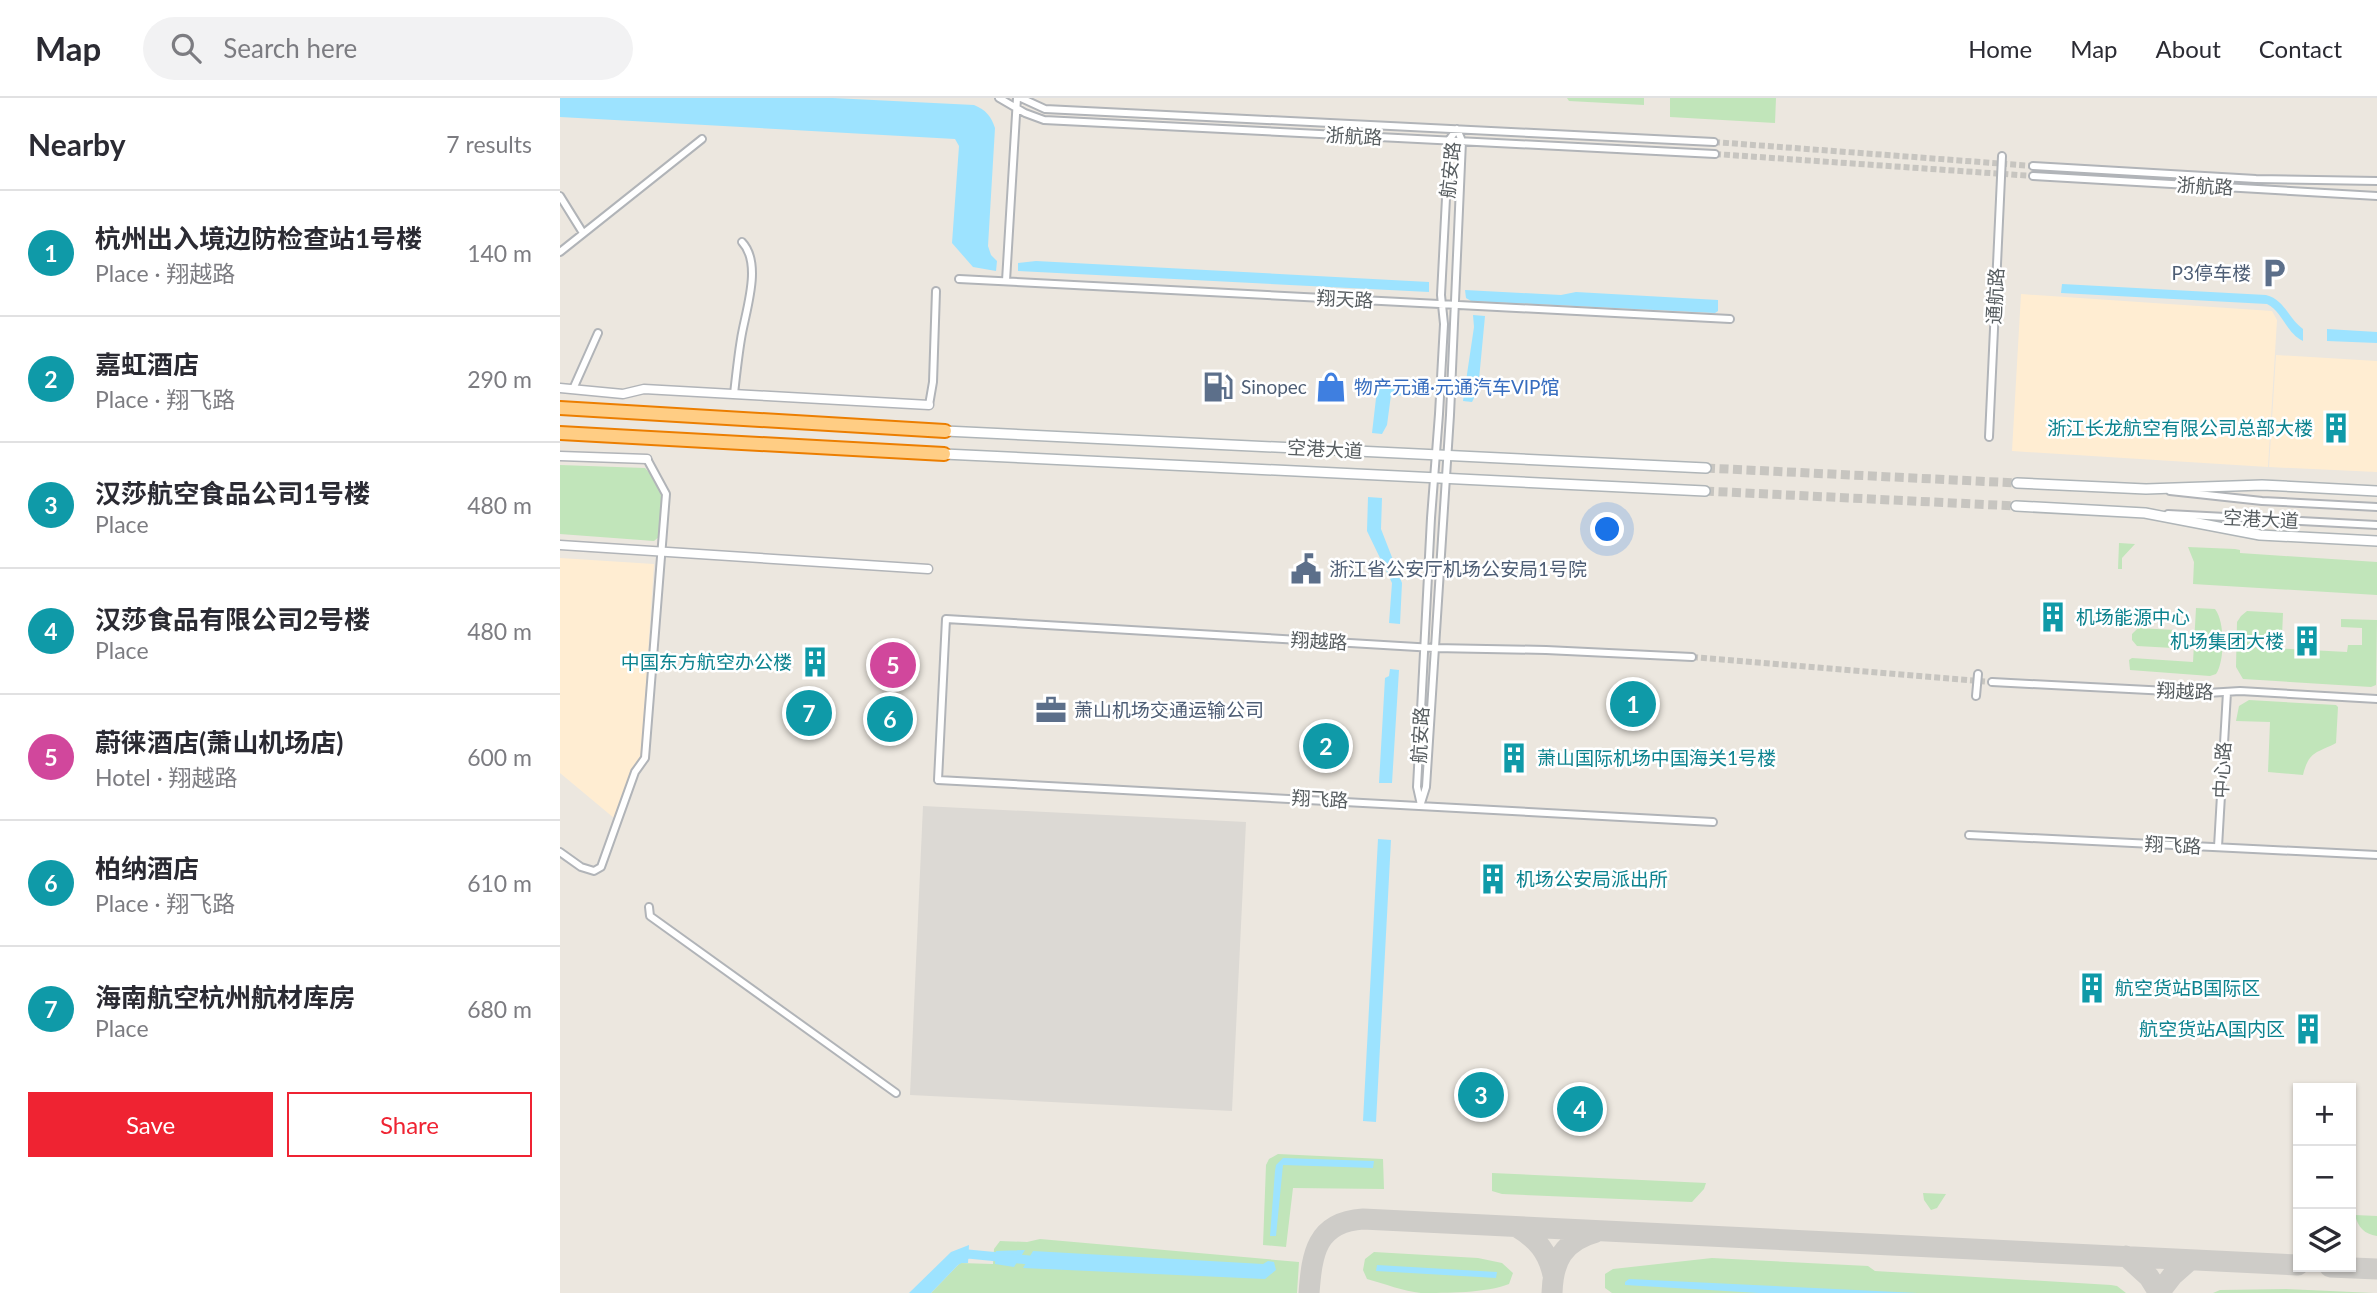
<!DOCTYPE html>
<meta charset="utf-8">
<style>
:root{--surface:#fff;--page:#f2f2f3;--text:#2b2b33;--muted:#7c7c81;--line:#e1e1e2;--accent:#ef2332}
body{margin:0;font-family:Lato,"Noto Sans SC",sans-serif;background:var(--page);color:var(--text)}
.controls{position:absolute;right:21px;bottom:21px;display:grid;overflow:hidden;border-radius:0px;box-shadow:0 2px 5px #0004}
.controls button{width:63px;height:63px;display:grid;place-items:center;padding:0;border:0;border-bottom:2px solid var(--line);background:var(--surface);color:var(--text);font:35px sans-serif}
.you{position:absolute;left:1048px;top:432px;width:24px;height:24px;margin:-18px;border:5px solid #fff;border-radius:50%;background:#1a73e8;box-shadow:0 0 0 10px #1a73e833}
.badge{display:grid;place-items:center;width:46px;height:46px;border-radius:50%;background:var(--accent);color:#fff;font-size:23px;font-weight:700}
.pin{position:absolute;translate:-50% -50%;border:4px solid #fff;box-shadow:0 2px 7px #0006}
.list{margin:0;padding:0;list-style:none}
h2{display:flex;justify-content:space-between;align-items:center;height:91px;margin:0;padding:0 28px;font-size:30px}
h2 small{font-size:23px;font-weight:400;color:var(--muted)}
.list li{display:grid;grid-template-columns:46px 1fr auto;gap:21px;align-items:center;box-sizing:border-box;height:126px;padding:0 28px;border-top:2px solid var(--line)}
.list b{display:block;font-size:26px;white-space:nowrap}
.list p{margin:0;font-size:23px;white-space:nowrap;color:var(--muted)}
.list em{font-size:23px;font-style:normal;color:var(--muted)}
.actions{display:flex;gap:14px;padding:21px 28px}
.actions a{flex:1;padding:16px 0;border:2px solid var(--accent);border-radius:0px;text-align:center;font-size:24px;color:var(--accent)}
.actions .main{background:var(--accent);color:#fff}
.icon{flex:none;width:38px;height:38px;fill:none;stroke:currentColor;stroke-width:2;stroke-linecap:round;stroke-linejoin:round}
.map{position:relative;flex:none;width:1817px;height:1195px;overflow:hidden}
header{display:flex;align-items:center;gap:42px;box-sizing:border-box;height:98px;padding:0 35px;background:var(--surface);border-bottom:2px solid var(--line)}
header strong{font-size:33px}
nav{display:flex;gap:38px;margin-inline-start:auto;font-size:24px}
.search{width:490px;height:63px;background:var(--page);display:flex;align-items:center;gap:18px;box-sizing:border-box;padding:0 24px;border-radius:38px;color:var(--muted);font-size:26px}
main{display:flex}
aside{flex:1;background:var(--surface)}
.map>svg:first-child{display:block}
.commercial{fill:#ffedd2}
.industrial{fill:#dcd9d4}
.green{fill:#c1e5ba}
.water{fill:#9de3ff}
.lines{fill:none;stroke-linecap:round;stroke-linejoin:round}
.canal{stroke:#9de3ff;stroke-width:9}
.taxiway{stroke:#ceccc8;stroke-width:21}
.minor-tunnel{stroke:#c7c5c0;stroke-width:6;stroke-dasharray:6 3;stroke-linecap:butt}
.secondary-tunnel{stroke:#c7c5c0;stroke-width:9;stroke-dasharray:9 4.5;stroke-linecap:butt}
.minor-casing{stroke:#b1b4b8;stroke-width:10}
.tertiary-casing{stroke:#b1b4b8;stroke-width:11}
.secondary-casing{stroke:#afb5b8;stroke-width:12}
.motorway-casing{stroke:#ec7e00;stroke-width:16}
.minor{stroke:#fff;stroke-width:6}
.tertiary{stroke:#fff;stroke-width:8}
.secondary{stroke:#fff;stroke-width:9}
.motorway{stroke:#ffcd84;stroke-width:12}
.labels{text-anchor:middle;stroke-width:5;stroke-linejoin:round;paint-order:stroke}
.street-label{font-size:19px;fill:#585e61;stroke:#fff}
.service-label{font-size:19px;fill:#4e5e75;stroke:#fff;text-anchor:start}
.shop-label{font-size:19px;fill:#366cbe;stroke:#fff;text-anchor:start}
.culture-label{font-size:19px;fill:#0d838f;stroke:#fff;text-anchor:end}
</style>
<header>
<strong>Map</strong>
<div class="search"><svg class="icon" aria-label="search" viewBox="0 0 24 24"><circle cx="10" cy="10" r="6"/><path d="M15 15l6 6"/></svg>Search here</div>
<nav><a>Home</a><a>Map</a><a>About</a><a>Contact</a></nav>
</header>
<main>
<aside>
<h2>Nearby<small>7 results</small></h2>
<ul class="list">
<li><span class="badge" style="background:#0f9aa8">1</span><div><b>杭州出入境边防检查站1号楼</b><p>Place · 翔越路</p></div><em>140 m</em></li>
<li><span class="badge" style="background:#0f9aa8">2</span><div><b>嘉虹酒店</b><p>Place · 翔飞路</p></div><em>290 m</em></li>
<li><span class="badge" style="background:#0f9aa8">3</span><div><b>汉莎航空食品公司1号楼</b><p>Place</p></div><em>480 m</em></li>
<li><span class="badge" style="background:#0f9aa8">4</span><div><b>汉莎食品有限公司2号楼</b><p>Place</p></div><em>480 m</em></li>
<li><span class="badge" style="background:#d1479c">5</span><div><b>蔚徕酒店(萧山机场店)</b><p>Hotel · 翔越路</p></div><em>600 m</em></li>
<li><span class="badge" style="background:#0f9aa8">6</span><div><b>柏纳酒店</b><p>Place · 翔飞路</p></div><em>610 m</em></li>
<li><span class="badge" style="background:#0f9aa8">7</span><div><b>海南航空杭州航材库房</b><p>Place</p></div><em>680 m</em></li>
</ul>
<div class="actions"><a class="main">Save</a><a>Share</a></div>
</aside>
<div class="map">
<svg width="1817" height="1195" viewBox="0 0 1817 1195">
<rect width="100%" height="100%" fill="#ece7df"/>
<!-- commercial -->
<path class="commercial" d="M1461 196 1712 213 1717 222 1708 369 1452 353Z
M1716 257 1817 263V374L1709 369Z
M0 460 94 466 81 660 72 673 54 720 0 675Z"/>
<!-- industrial -->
<path class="industrial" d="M363 708 686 724 672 1013 350 997Z"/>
<!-- green -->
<path class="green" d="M1007 0H1084V7L1009 3Z
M1110 0H1216L1215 25 1110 19Z
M0 367 85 370C108 395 102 406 100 438L94 443 0 436Z
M1559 445 1575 446 1562 460V471H1558Z
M1628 449 1675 451 1680 452V455L1817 464V497L1633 486 1634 464Z
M1636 510 1655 511C1665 523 1665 563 1656 576L1650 578 1570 572 1569 562 1572 560 1633 564Z
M1687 513 1723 515 1722 538 1693 537V549L1787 554 1788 547H1802V530L1781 529V521L1817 522 1816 587 1811 589 1683 581 1676 569 1677 524 1681 518Z
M1578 530 1615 532 1619 539V545L1613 550 1577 548 1572 542V536Z
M1689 602 1776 607 1778 609 1776 645C1758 655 1749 652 1743 677L1708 674 1710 624 1676 623 1679 608Z
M718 1056 823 1061 824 1091 733 1090 726 1149 703 1147 706 1067 709 1061Z
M932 1075 1146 1085 1144 1091 1132 1104 942 1096 932 1093Z
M1363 1095 1386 1096 1377 1110 1371 1112 1364 1102Z
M1795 1117 1817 1118V1138C1804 1136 1798 1129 1795 1117Z
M480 1141 739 1164 737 1195H371L400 1165 433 1166 434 1151 440 1143 467 1144Z
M814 1154 918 1160 942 1165 953 1175 949 1186C927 1195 885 1195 861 1195 843 1193 825 1186 807 1181L803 1172 805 1161Z
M1152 1160 1308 1168 1315 1173 1551 1187 1557 1188 1566 1195H1052L1045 1190V1176L1053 1171Z
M1726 1191 1814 1195H1653L1660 1192Z"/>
<!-- water -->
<path class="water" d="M0 0H273L414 7C426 12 431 18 435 30L428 148 431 157 437 163 436 173 413 169 392 145 399 48 395 41 0 19Z
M476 163 869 184V194L458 173V165Z
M1502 186 1706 197C1725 202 1728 220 1743 231V243C1726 235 1723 214 1707 206L1501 195Z
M905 192 1001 197 1016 194 1158 202V213L1155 215 911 203 906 200Z
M913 217 925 218 918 292 912 304 903 303 914 229Z
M1767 231 1817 234V245L1767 243Z
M818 283 859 285 856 298 831 297 827 327 822 336 812 335Z
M808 399 822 400 821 431 842 485 840 526 829 525 832 485 807 433Z
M830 571 839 572 832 685H819L825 580 829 578Z
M818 741 831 742 816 1024 803 1023Z
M723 1060 814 1063 813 1070 723 1067 716 1138H710L715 1073 716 1067Z
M409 1147 408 1165H400L371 1195H349L391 1154Z
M465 1152 454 1169 435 1166 436 1153Z
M473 1153 703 1166 708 1163 714 1164 716 1172 705 1181 463 1170Z
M817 1167 937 1174 936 1180 816 1173Z
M1069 1181 1358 1195H1199L1065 1187V1184Z"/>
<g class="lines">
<!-- canal -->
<path class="canal" d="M398 1162 408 1156 480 1163"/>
<!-- taxiway -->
<path class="taxiway" d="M957 1129C977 1141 988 1154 993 1177
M1566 1158 1589 1179 1599 1195
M1770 1169 1817 1171
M749 1195C752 1156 756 1124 803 1121L1738 1167
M992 1195C993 1163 1003 1143 1036 1134
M1599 1195 1612 1178 1630 1162"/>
<!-- minor-tunnel -->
<path class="minor-tunnel" d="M1154 44 1473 68
M1155 56 1473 78
M1132 559 1432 584"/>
<!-- secondary-tunnel -->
<path class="secondary-tunnel" d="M1146 370 1457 385
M1145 393 1456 408"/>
<!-- minor casing -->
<g class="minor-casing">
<path id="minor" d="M439 0 465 15 484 22 1155 56
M461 0 485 11 1154 44
M1473 68 1696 81 1817 83
M1473 78 1817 98
M0 98 23 135
M0 154 142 41
M399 181 1170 221
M446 183 457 0
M13 291 38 235
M174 296C176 278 178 259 181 241 185 214 203 166 182 144
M369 307 373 284 376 193
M1429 339 1442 58
M1610 393 1702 403 1817 409
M1608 416 1817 427
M1132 559 986 552 874 550 386 521 378 682 1153 724
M1432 584 1647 595 1680 593 1817 601
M1416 598 1418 576
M861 705 866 689 890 317 902 43 897 31
M861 707 857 689 871 420 879 316 884 226 881 197 889 42 897 31
M1409 737 1817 757
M1658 749 1667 594
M0 754 21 769 34 773 41 769 75 674 85 660 106 396 87 361
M89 809 90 818 336 995"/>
</g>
<!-- tertiary casing -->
<g class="tertiary-casing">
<path id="tertiary" d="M0 290 63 296 84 291 369 307
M0 358 87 361
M0 447 368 471"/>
</g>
<!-- secondary casing -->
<g class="secondary-casing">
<path id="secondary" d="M385 333 1146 370
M384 356 1145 393
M1457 385 1586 391 1702 387 1817 393
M1456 408 1585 415 1700 437 1817 443"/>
</g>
<!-- motorway casing -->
<g class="motorway-casing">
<path id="motorway" d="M0 310 385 333
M0 335 384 356"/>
</g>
<!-- minor -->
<use href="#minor" class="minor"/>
<!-- tertiary -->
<use href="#tertiary" class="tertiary"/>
<!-- secondary -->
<use href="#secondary" class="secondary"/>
<!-- motorway -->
<use href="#motorway" class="motorway"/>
</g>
<!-- icons -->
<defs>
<g id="parking-bare" transform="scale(2.415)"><path d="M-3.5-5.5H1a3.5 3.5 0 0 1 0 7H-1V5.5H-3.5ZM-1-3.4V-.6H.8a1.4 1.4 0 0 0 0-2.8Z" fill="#5c6f8a" stroke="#fff" stroke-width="2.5" paint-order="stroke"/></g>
<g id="fuel-bare" transform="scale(2.415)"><path d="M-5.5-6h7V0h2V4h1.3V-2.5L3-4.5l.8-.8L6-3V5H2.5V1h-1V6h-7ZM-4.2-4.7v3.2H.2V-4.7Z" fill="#5c6f8a" stroke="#fff" stroke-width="2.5" paint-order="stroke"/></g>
<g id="shop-bare" transform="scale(2.415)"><path d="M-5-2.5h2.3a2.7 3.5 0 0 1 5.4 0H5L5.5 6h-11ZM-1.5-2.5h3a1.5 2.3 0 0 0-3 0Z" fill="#3f7fe0" stroke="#fff" stroke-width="2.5" paint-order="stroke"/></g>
<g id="building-bare" transform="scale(2.415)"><path d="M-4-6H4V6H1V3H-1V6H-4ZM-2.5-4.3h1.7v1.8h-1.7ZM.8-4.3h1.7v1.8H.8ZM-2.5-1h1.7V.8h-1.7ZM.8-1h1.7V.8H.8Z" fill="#0f9aa8" stroke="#fff" stroke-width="2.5" paint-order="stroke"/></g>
<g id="civic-bare" transform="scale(2.415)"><path d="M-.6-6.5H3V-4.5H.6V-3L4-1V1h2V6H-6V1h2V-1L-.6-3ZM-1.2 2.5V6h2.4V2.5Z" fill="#5c6f8a" stroke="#fff" stroke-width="2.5" paint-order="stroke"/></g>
<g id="office-bare" transform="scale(2.415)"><path d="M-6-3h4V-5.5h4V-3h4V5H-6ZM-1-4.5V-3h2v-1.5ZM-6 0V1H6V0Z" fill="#5c6f8a" stroke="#fff" stroke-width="2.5" paint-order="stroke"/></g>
</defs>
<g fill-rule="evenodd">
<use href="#parking-bare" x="1714" y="175"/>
<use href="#fuel-bare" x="658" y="289"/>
<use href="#shop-bare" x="771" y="289"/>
<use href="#building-bare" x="1776" y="330"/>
<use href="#civic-bare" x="746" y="471"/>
<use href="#building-bare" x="1493" y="519"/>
<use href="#building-bare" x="1747" y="543"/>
<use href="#building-bare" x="255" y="564"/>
<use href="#office-bare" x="491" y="612"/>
<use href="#building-bare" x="954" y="660"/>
<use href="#building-bare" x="933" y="781"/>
<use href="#building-bare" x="1532" y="890"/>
<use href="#building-bare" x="1748" y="931"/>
</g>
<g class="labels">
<!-- street labels -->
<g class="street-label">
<text transform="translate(794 38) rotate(3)" y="7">浙航路</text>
<text transform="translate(890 72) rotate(-84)" y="7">航安路</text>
<text transform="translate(1645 88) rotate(3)" y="7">浙航路</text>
<text transform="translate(1435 198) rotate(-87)" y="7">通航路</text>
<text transform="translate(785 201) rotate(3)" y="7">翔天路</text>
<text transform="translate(765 351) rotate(3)" y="7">空港大道</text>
<text transform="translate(1701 421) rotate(3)" y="7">空港大道</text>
<text transform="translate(759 543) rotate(3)" y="7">翔越路</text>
<text transform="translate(1625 593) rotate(2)" y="7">翔越路</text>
<text transform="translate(860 637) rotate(-87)" y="7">航安路</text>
<text transform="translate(1662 672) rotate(-87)" y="7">中心路</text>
<text transform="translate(760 701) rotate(3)" y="7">翔飞路</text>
<text transform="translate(1613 747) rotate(3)" y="7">翔飞路</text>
</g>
<!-- service labels -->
<g class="service-label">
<text x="1691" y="182" text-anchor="end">P3停车楼</text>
<text x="681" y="296">Sinopec</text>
<text x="769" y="478">浙江省公安厅机场公安局1号院</text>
<text x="514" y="619">萧山机场交通运输公司</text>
</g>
<!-- shop labels -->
<g class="shop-label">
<text x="794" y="296">物产元通·元通汽车VIP馆</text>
</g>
<!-- culture labels -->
<g class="culture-label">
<text x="1753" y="337">浙江长龙航空有限公司总部大楼</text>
<text x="1516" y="526" text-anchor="start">机场能源中心</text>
<text x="1724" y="550">机场集团大楼</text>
<text x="232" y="571">中国东方航空办公楼</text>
<text x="977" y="667" text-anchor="start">萧山国际机场中国海关1号楼</text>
<text x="956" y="788" text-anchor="start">机场公安局派出所</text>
<text x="1555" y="897" text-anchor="start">航空货站B国际区</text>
<text x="1725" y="938">航空货站A国内区</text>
</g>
</g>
</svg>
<div class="controls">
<button>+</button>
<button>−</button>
<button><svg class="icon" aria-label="layers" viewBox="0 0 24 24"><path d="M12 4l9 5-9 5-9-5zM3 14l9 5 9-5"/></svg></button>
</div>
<div class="you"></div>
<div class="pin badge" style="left:1073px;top:606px;background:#0f9aa8">1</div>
<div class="pin badge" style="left:766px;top:648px;background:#0f9aa8">2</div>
<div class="pin badge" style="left:921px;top:997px;background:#0f9aa8">3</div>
<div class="pin badge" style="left:1020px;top:1011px;background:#0f9aa8">4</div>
<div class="pin badge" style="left:333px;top:567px;background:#d1479c">5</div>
<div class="pin badge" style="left:330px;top:621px;background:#0f9aa8">6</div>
<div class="pin badge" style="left:249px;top:615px;background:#0f9aa8">7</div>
</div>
</main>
